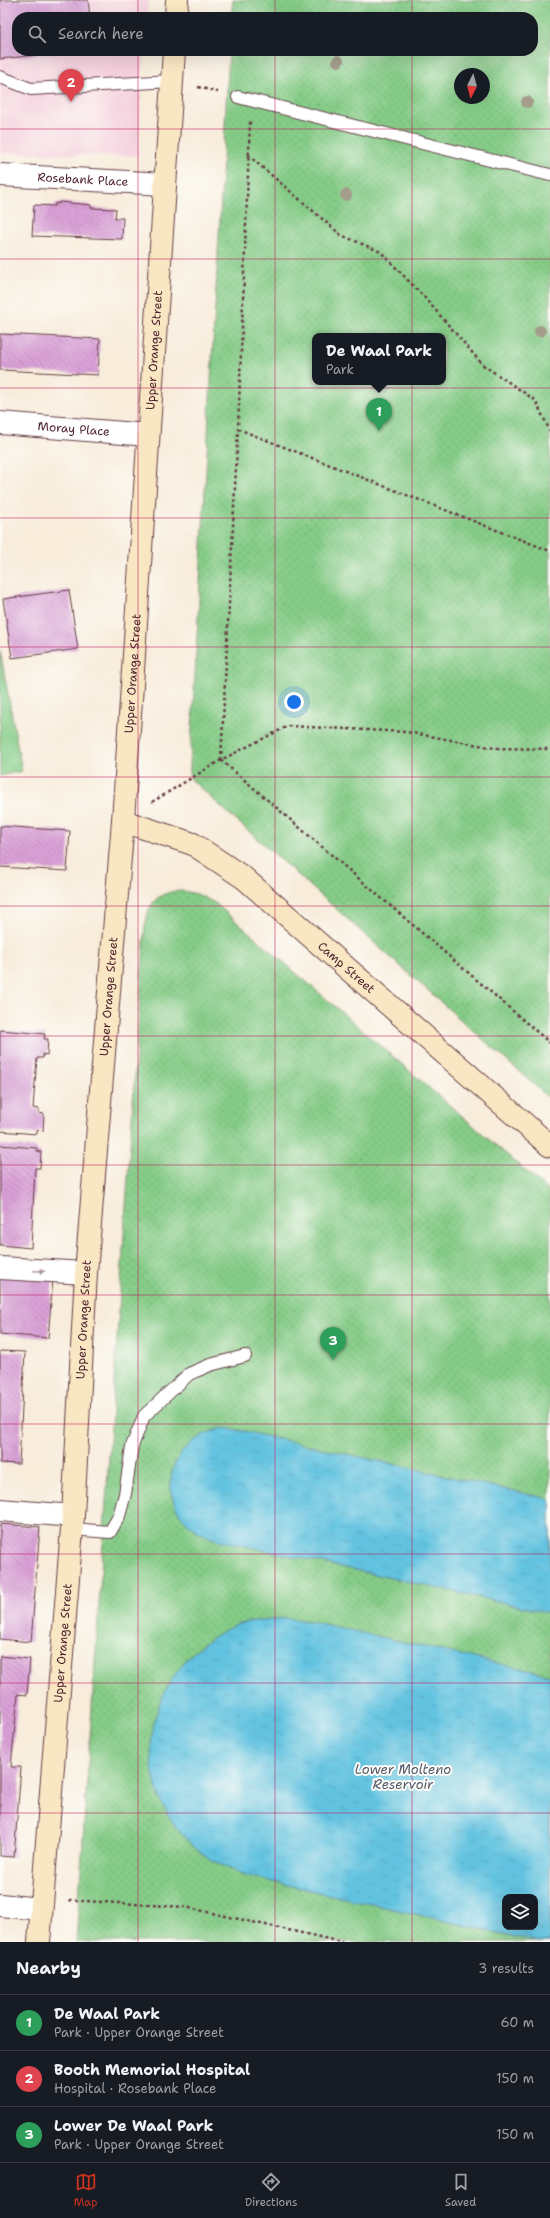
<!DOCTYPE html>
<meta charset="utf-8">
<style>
:root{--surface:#171b24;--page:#242831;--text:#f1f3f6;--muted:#9ea1a6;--line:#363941;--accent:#c8321e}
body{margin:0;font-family:"Shantell Sans",sans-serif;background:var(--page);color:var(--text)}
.controls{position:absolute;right:12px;bottom:12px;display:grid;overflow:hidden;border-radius:8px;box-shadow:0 4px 16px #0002}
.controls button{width:36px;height:36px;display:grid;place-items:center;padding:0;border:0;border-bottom:1px solid var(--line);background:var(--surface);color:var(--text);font:20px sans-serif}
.compass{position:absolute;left:454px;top:68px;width:36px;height:36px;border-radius:50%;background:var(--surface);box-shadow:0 4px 16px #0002;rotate:186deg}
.you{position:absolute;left:294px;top:702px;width:14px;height:14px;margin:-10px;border:3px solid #fff;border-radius:50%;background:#1a73e8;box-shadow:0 0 0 6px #1a73e833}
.badge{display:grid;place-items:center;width:26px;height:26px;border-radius:50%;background:var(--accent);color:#fff;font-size:13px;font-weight:700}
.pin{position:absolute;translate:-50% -33px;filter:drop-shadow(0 1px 2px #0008)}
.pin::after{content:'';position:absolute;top:21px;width:14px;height:12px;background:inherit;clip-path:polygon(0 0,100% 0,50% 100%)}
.popup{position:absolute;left:312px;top:333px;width:134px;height:52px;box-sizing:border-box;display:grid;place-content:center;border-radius:8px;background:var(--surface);filter:drop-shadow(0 1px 3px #0005);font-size:13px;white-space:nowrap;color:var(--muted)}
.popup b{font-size:15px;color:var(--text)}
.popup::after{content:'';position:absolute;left:50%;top:100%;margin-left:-8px;border:8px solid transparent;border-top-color:var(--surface)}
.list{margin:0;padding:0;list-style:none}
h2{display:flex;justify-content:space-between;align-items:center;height:52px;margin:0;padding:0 16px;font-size:17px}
h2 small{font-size:13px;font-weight:400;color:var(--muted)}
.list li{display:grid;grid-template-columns:26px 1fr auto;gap:12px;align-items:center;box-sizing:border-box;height:56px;padding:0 16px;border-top:1px solid var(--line)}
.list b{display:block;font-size:15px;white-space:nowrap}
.list p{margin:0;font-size:13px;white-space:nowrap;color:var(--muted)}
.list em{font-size:13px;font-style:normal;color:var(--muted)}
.icon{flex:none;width:22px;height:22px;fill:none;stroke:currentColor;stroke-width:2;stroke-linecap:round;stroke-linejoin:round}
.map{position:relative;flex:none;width:550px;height:1942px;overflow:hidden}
.search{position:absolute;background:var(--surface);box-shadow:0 4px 16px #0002;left:12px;right:12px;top:12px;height:44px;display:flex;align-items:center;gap:10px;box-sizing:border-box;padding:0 14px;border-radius:16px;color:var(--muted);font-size:15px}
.sheet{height:220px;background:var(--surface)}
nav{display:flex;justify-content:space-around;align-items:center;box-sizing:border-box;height:56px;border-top:1px solid var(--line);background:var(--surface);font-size:11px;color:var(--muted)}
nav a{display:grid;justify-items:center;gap:2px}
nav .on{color:var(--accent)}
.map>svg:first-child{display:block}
.built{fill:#f4cfdc}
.grass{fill:url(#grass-dots);stroke:#687659;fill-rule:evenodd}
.garden{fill:#85cc87;stroke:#687659}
.water{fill:url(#water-ripples);stroke:#567186;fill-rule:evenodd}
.building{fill:url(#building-back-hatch)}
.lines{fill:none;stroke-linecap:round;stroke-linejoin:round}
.lane-casing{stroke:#643e45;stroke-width:14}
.street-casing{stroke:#643e45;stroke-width:24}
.secondary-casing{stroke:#643e45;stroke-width:24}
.path{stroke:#643e45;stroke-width:2.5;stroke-dasharray:3 3;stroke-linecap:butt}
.lane{stroke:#fff;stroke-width:12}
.street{stroke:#fff;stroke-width:22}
.secondary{stroke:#f9e7c3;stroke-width:22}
.tree{fill:#a49d8c}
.oneway{fill:#ae9aa0}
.grid{fill:none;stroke:#c2185b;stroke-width:1;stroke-opacity:0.55}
.labels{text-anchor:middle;stroke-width:4;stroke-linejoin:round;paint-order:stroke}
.street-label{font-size:12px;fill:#4a1f2b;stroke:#fdfcf7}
.water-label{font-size:13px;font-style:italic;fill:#52586a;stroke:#fdfcf7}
</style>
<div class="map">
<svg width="550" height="1942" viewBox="0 0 550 1942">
<defs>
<pattern id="grass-dots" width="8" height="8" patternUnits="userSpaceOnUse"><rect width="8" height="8" fill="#85cc87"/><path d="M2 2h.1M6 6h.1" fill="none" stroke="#74af75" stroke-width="1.8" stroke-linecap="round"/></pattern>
<pattern id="water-ripples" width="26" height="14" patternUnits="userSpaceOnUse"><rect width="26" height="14" fill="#62c3e0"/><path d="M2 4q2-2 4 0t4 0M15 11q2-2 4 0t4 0" fill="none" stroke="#57a7c0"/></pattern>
<pattern id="building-back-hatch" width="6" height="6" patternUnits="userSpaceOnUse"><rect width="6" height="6" fill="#daa1d8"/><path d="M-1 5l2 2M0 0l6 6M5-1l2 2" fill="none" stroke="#b383af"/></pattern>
</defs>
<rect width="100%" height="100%" fill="#fdfcf7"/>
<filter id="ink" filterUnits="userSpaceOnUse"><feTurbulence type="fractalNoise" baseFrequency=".025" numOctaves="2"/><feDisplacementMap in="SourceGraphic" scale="8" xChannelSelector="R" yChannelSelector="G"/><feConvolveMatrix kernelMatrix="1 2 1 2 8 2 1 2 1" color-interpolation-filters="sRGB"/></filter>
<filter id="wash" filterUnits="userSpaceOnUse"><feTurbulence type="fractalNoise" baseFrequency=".012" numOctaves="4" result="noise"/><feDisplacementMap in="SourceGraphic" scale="16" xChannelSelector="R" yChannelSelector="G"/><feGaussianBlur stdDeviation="0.9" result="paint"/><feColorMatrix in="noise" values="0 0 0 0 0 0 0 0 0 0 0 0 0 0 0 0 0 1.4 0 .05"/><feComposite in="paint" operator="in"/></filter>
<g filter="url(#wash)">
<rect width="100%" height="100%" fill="#f8ecdb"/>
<!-- built -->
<path class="built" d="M0 0H148L147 17H17V51H144L138 156 0 153Z"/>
<!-- grass -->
<path class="grass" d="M233 0H550V1099L200 788 190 778V764L229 51H533V17H231ZM460 74H484V98H460ZM315 336H443V382H315Z
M179 890 197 894 215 903 550 1192V1942H76L145 926C150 901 155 895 179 890ZM505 1897H535V1927H505Z"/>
<!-- garden -->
<path class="garden" d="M0 650 22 771 0 776Z"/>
<!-- water -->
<path class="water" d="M224 1428 239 1430 550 1499V1613L214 1539C151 1517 159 1440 224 1428Z
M285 1618 310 1621 550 1675V1942H538L252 1877C227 1869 205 1859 187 1840 122 1773 150 1661 234 1626 251 1620 268 1619 285 1618ZM505 1897H535V1927H505Z"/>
<g id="blocks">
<!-- building -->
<path class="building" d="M0 0H88L90 17H17V51L66 52 0 59Z
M59 202 91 205V208L116 209 115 218H123L122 239 32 236 34 205 55 206V203L59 204Z
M0 334 100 339 98 375 0 370Z
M69 590 78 649 12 658 3 599Z
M0 826 70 831 67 871 0 867Z
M0 1030 45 1034 44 1039H48L47 1055 43 1054V1058H37L33 1108 39 1109V1113L44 1114 43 1131 37 1130V1134L0 1131Z
M0 1145 37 1148V1151L41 1152 40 1168H35L31 1248 0 1245Z
M0 1275 53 1279 48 1338 0 1334Z
M0 1351 25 1352 19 1464 0 1463Z
M0 1524 40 1527 31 1642 0 1639Z
M0 1656 30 1659 27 1695 18 1694 11 1767H21L14 1857 0 1856Z"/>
</g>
</g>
<g filter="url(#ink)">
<use href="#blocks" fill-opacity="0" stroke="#643e45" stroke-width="1"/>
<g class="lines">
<!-- lane casing -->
<g class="lane-casing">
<path id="lane" d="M0 77 31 89 172 81
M238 97 550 175
M71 1529 110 1532 119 1516 125 1494 132 1446 144 1416 189 1374 210 1365 245 1356"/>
</g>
<!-- street casing -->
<g class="street-casing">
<g id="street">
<path id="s1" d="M0 175 165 184"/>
<path id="s2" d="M0 423 148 435"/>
<path d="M0 1268 86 1273"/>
<path d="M0 1510 73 1516"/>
<path d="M0 1905 40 1909"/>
</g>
</g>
<!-- secondary casing -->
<g class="secondary-casing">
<g id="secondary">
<path d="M176 17 177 0"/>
<path id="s3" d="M123 821 193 844 244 878 550 1146"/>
<path id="s4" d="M39 1942 73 1516 86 1273 123 821 174 51"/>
</g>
</g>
<!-- path -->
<path class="path" d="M198 87 218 92
M248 155 341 235 381 252 425 298 483 365 535 400 550 431
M238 429 550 551
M221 760 238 429 250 121
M221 760 550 1043
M152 802 221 760 288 726 407 732 495 748 550 749
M69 1900 185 1907 342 1942"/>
<!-- lane -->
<use href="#lane" class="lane"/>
<!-- street -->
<use href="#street" class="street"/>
<!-- secondary -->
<use href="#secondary" class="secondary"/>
</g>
<!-- trees -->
<g class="tree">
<circle cx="338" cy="61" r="6"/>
<circle cx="527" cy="102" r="6"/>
<circle cx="346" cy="195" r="6"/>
<circle cx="540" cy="331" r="6"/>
</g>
<!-- one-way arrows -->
<defs><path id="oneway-solid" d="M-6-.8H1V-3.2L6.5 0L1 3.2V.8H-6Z"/></defs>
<use class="oneway" href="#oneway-solid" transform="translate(39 1271) rotate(3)"/>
</g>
<!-- grid -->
<path class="grid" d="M138 0V17M275 0V17M412 0V17M138 51V1942M275 51V1942M412 51V1942M0 129H550M0 259H550M0 388H550M0 518H550M0 647H550M0 777H550M0 906H550M0 1036H550M0 1165H550M0 1295H550M0 1424H550M0 1554H550M0 1683H550M0 1813H550"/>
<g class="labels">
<!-- street labels -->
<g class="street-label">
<text dy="4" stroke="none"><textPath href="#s1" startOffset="83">Rosebank Place</textPath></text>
<text dy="4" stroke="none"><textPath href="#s4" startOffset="1596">Upper Orange Street</textPath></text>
<text dy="4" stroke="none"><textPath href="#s2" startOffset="74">Moray Place</textPath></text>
<text dy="4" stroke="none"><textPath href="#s4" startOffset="1272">Upper Orange Street</textPath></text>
<text dy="4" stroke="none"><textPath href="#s3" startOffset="271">Camp Street</textPath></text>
<text dy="4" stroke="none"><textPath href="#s4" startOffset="948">Upper Orange Street</textPath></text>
<text dy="4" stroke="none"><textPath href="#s4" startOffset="624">Upper Orange Street</textPath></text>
<text dy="4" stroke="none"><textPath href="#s4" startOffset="300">Upper Orange Street</textPath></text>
</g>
<!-- water labels -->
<g class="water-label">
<text x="403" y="1774">Lower Molteno<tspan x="403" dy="15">Reservoir</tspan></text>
</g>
</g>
</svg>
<div class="controls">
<button><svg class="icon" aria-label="layers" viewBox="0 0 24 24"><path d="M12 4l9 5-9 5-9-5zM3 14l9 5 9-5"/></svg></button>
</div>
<svg class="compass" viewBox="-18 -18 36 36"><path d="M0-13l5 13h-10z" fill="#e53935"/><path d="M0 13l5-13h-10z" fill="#9ea1a6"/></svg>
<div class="you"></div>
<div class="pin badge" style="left:379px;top:431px;background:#2e9e5b">1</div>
<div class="popup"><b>De Waal Park</b>Park</div>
<div class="pin badge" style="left:71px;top:102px;background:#e0444e">2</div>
<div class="pin badge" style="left:333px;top:1360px;background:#2e9e5b">3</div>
<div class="search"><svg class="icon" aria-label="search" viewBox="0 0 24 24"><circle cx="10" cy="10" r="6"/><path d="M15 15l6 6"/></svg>Search here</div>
</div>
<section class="sheet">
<h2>Nearby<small>3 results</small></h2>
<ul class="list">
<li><span class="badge" style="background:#2e9e5b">1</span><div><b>De Waal Park</b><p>Park · Upper Orange Street</p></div><em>60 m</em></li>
<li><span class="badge" style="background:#e0444e">2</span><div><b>Booth Memorial Hospital</b><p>Hospital · Rosebank Place</p></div><em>150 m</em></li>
<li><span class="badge" style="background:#2e9e5b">3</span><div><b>Lower De Waal Park</b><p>Park · Upper Orange Street</p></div><em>150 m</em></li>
</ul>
</section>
<nav>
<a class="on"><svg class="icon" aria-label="map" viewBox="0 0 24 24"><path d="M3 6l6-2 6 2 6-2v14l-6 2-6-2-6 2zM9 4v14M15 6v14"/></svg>Map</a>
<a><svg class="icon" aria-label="directions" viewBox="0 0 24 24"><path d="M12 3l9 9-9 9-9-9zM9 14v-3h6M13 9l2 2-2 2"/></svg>Directions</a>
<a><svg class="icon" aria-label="saved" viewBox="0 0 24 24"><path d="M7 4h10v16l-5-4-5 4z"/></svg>Saved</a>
</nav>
